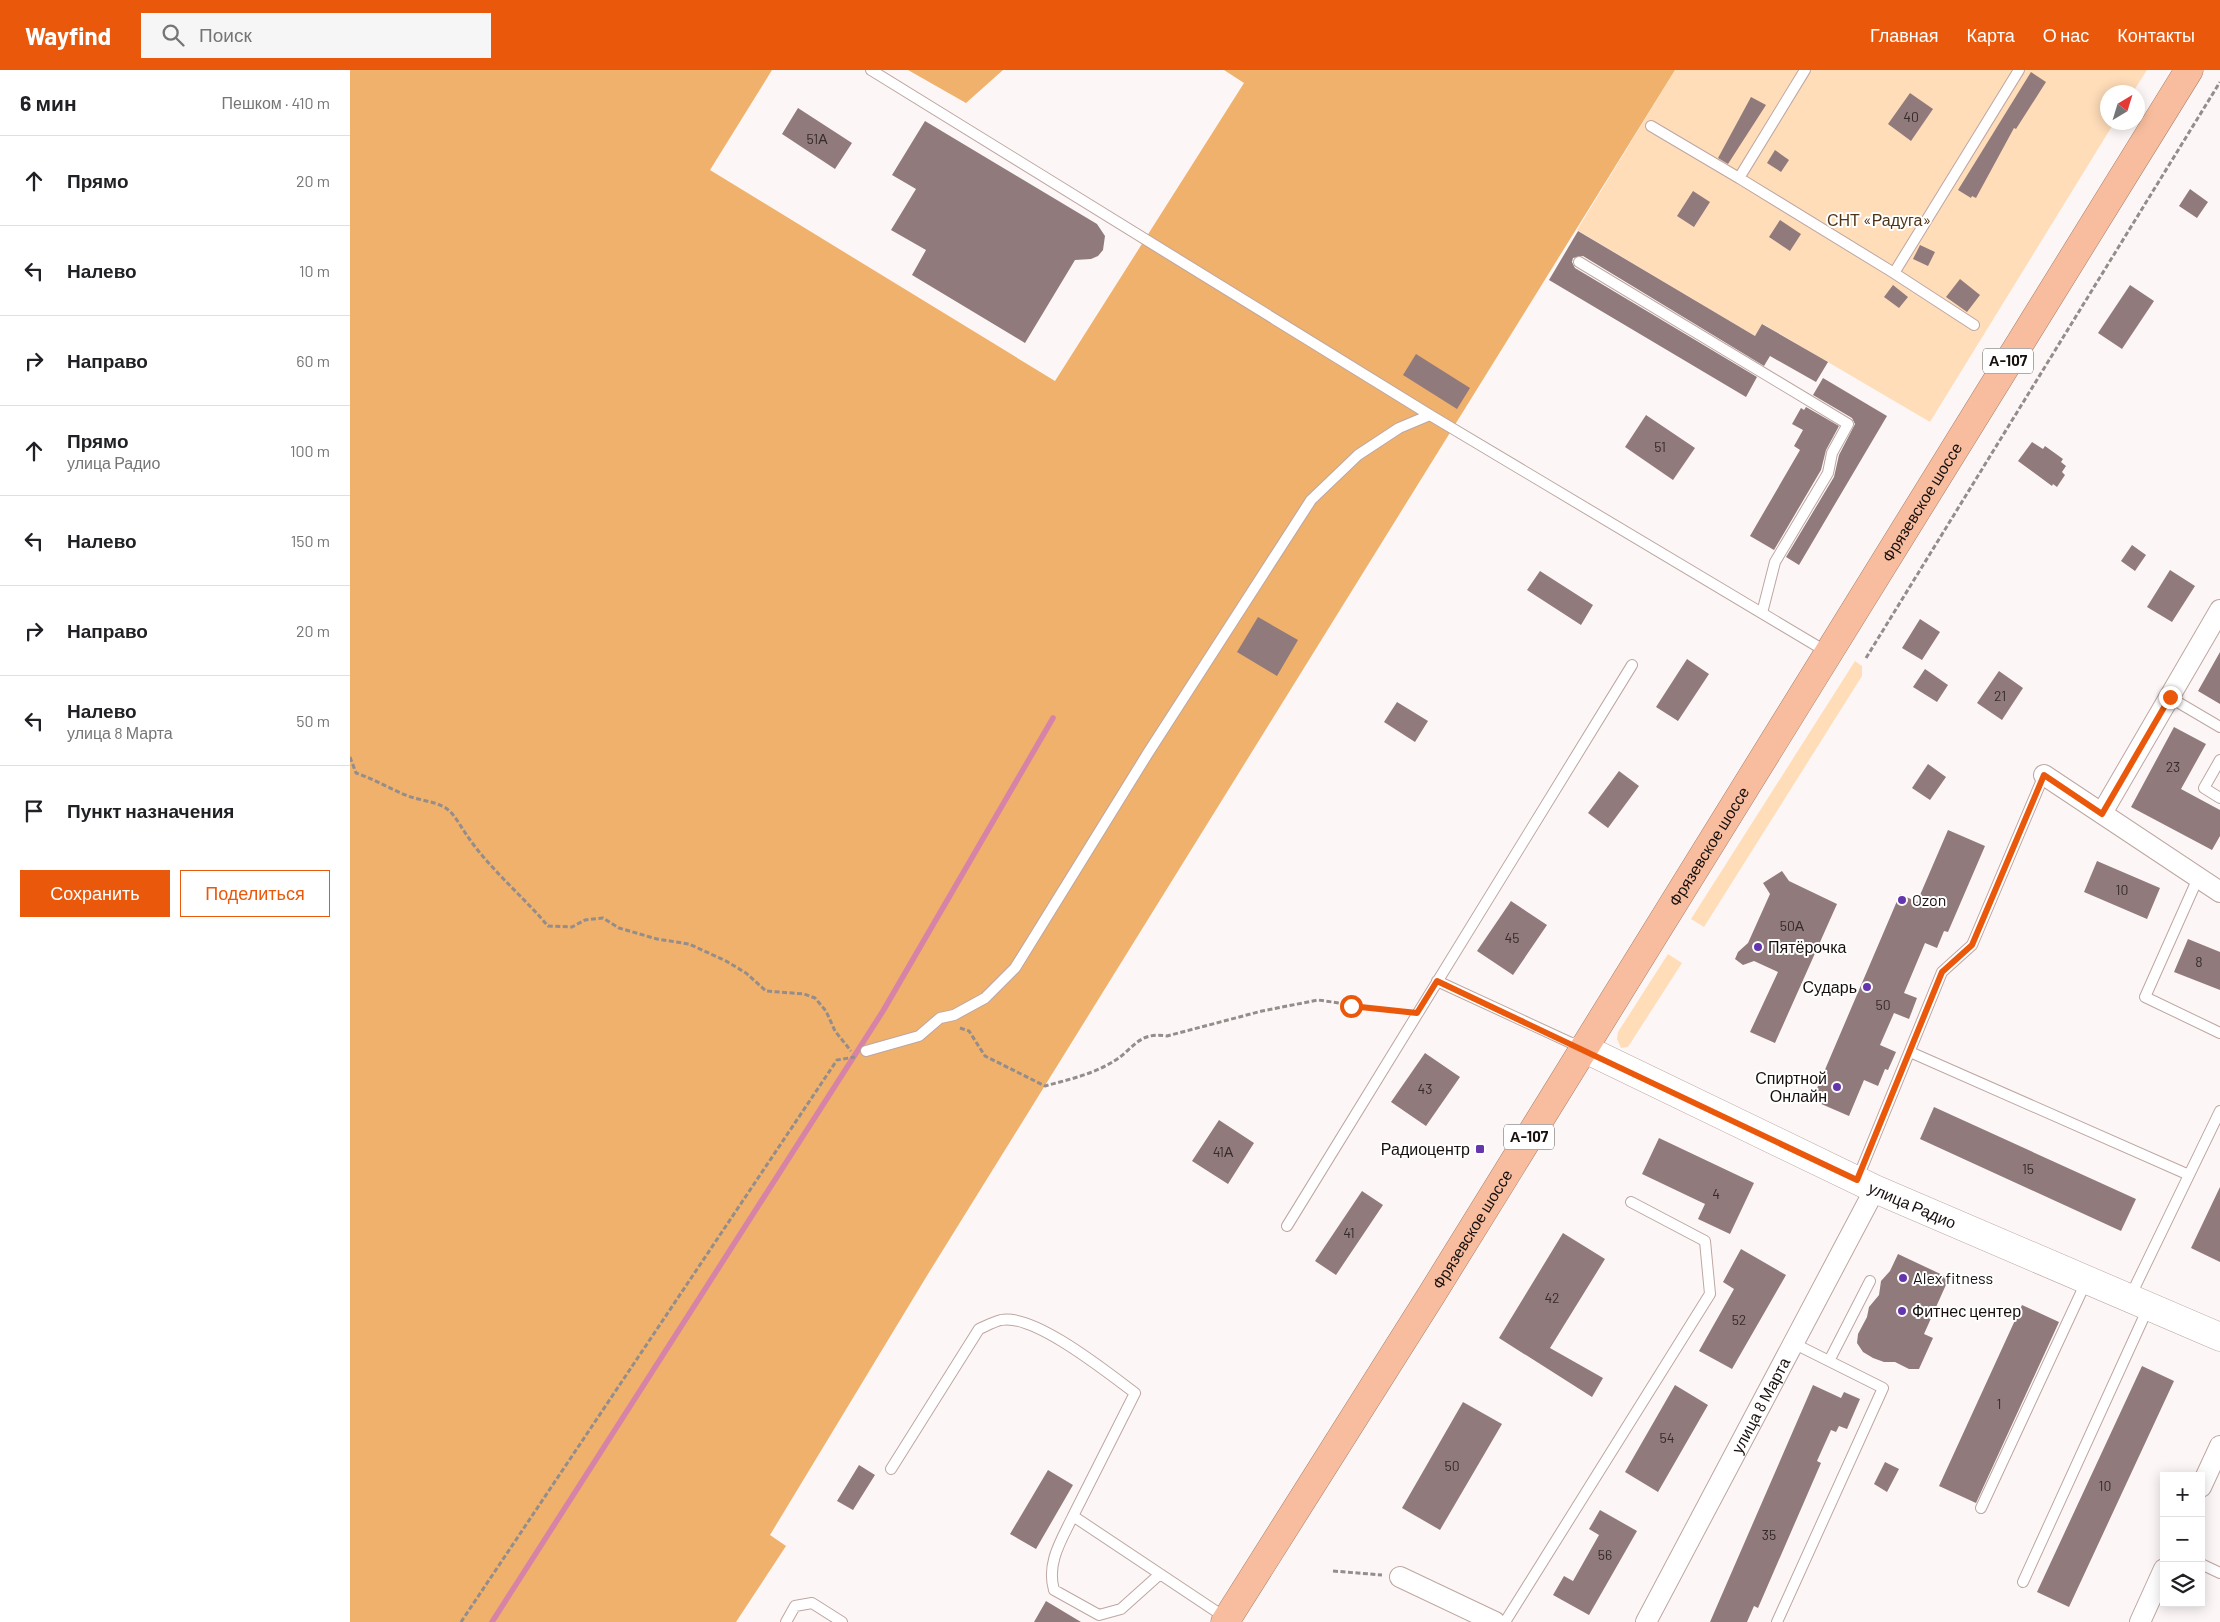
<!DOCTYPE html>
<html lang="ru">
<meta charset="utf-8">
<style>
:root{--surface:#fff;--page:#f6f6f6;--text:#202124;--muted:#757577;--line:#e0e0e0;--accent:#ea580c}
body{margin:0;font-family:Barlow,sans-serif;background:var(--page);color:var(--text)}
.controls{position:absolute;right:15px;bottom:15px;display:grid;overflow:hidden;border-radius:0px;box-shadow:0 2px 12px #0003}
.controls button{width:45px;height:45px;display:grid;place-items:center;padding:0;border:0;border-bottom:1px solid var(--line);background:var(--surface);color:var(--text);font:25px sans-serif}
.compass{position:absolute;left:1750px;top:15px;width:45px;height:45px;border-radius:50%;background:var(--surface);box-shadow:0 2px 12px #0003;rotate:38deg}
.stop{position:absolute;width:15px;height:15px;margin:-11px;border:4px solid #ea580c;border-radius:50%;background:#fff}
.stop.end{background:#ea580c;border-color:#fff;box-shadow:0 1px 5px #0008}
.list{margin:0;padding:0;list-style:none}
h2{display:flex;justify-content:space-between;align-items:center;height:65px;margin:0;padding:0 20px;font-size:21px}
h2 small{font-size:16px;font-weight:400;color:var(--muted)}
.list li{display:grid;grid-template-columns:32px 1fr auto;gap:15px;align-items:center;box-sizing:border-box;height:90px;padding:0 20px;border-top:1px solid var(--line)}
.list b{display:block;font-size:19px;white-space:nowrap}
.list p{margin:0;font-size:16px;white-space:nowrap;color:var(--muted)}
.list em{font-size:16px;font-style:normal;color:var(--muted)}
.actions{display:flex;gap:10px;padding:15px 20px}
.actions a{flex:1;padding:11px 0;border:1px solid var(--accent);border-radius:0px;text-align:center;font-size:18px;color:var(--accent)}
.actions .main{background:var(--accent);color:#fff}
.icon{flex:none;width:28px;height:28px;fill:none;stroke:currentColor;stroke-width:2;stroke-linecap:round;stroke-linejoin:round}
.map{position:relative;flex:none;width:1870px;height:1552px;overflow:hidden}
header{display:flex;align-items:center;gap:30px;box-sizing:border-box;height:70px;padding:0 25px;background:var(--accent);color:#fff}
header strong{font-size:24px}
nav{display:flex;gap:28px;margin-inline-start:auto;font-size:18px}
.search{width:350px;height:45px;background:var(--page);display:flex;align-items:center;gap:12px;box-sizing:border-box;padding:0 18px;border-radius:0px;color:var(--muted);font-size:19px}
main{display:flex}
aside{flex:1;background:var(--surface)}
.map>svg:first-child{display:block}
.green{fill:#ffddb9}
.forest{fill:#efb16c}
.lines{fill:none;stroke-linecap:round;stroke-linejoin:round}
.stream{stroke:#d783a7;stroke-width:5.5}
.building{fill:#917a7c}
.lane-casing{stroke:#bea6a2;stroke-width:12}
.street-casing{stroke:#bea6a2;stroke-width:22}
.secondary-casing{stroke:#bea6a2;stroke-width:29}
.highway-casing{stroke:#a9806c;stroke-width:29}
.path{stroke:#948d8c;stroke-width:3;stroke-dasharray:5 2.5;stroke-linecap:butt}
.lane{stroke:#fff;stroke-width:10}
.street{stroke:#fff;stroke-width:20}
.secondary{stroke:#fff;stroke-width:28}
.highway{stroke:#f7bd9e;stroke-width:28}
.route{stroke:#ea580c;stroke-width:6}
.poi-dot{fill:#6435ad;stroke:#fff;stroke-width:2}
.labels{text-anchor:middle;stroke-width:4;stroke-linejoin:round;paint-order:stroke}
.number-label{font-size:14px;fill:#362a2a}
.shield{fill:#fff;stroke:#5d5857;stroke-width:1}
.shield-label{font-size:15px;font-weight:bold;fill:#18100f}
.park-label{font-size:16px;fill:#4e3416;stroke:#fff}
.street-label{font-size:16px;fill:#18100f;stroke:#fff}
.poi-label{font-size:16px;fill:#18100f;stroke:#fff;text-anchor:start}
</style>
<header>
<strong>Wayfind</strong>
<div class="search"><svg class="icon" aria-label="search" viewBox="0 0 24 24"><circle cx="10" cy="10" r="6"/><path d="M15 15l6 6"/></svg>Поиск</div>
<nav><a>Главная</a><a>Карта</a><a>О нас</a><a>Контакты</a></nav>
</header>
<main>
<aside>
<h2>6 мин<small>Пешком · 410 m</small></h2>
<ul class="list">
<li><svg class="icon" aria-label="ahead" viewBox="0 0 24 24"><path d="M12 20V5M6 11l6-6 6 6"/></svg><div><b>Прямо</b></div><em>20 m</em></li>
<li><svg class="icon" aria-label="left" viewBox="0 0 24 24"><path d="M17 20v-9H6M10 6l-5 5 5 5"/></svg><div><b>Налево</b></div><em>10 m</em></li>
<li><svg class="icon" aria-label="right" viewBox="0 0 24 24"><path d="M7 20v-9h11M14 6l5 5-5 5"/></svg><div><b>Направо</b></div><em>60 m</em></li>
<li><svg class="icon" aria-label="ahead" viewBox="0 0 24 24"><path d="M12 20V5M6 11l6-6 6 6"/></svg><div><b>Прямо</b><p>улица Радио</p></div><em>100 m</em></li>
<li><svg class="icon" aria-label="left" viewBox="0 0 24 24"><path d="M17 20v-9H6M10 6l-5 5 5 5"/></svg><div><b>Налево</b></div><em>150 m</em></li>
<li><svg class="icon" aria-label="right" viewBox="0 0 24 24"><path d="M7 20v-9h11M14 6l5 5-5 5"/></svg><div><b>Направо</b></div><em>20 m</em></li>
<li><svg class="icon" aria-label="left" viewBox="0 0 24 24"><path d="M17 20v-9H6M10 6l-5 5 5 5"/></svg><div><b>Налево</b><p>улица 8 Марта</p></div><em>50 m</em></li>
<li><svg class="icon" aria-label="arrive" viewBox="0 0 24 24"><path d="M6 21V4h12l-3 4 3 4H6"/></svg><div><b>Пункт назначения</b></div></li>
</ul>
<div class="actions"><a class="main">Сохранить</a><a>Поделиться</a></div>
</aside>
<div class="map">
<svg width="1870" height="1552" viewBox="0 0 1870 1552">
<rect width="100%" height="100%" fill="#fcf7f6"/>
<!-- green -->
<path class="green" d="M1325 0H1797L1783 22H1758V52L1764 53 1580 352 1413 254 1405 266 1227 160Z
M1505 591 1512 596V606L1354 857 1341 849Z
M1318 884 1332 893 1278 977 1271 978 1267 969 1268 962Z"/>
<!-- forest -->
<path class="forest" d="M0 0H422L360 100 705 311 894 13 874 0H1325L578 1204 420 1465 436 1476 386 1552H0Z
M558 0H653L616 33Z"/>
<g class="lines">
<!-- stream -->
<path class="stream" d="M142 1552 533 941 703 648"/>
</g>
<!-- building -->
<path class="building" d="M1681 2 1696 12 1666 59 1664 58 1626 128 1622 126 1621 128 1608 120Z
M1560 23 1583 39 1561 71 1538 54Z
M1401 27 1416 35 1378 94 1368 88Z
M448 38 502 73 485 99 432 64Z
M575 51 747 154 755 166 753 180 748 186 741 189 725 190 675 273 562 205 576 180 541 160 566 119 542 105Z
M1425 80 1439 90 1431 102 1417 93Z
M1840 119 1858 132 1847 148 1829 136Z
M1343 121 1360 132 1344 157 1327 146Z
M1430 150 1451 164 1440 181 1419 167Z
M1228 161 1405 266 1412 254 1478 292 1466 312 1420 286 1414 296 1233 186 1223 188 1222 192 1225 198 1407 307 1396 327 1199 210Z
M1570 175 1585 182 1578 196 1563 189Z
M1610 209 1630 225 1617 242 1596 227Z
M1543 215 1558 227 1549 238 1534 227Z
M1780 215 1804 231 1772 279 1748 263Z
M1066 284 1120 318 1107 339 1053 305Z
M1473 308 1537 346 1449 495 1436 487 1484 407 1489 385 1505 354 1502 348 1463 325Z
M1456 337 1489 356 1476 380 1471 400 1424 480 1400 466 1450 380 1444 376 1453 360 1442 354 1451 338 1454 340Z
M1296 345 1345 378 1323 410 1275 377Z
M1682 372 1693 379 1695 376 1713 389 1711 392 1716 396 1712 402 1715 405 1707 417 1703 414 1702 416 1668 391Z
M1782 475 1796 485 1785 501 1771 491Z
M1820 500 1845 516 1822 552 1797 537Z
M1190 501 1243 535 1231 555 1177 520Z
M908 547 948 570 927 606 887 582Z
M1570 549 1590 562 1572 590 1552 578Z
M1870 582V634L1848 621Z
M1337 589 1359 604 1328 651 1306 637Z
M1575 599 1598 615 1587 632 1563 617Z
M1649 601 1673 618 1652 650 1627 633Z
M1047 632 1078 651 1065 672 1034 652Z
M1824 657 1856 674 1831 719 1870 740V766L1862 780 1781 737Z
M1578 694 1596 707 1580 730 1562 718Z
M1269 701 1289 716 1258 758 1238 743Z
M1598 760 1635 776 1598 862 1594 861 1587 878 1575 873 1554 923 1567 928 1559 949 1544 943 1530 975 1546 982 1538 1000 1535 999 1528 1016 1514 1010 1499 1046 1462 1030 1550 824 1567 832Z
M1747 791 1810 818 1797 849 1734 822Z
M1432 801 1439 811 1487 834 1425 973 1400 962 1428 902 1404 891 1393 895 1385 889 1388 882 1398 873 1420 824 1413 813Z
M1161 831 1197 855 1163 905 1127 881Z
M1838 869 1870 882V920L1824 902Z
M1075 983 1110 1007 1076 1056 1041 1032Z
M1584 1037 1786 1129 1771 1161 1570 1069Z
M869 1050 904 1073 878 1114 842 1091Z
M1309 1068 1404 1113 1380 1164 1348 1149 1355 1134 1292 1104Z
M1870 1117V1192L1841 1178Z
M1012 1121 1033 1135 986 1205 965 1191Z
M1213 1163 1255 1189 1200 1278 1253 1308 1242 1327 1149 1268Z
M1391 1179 1436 1205 1382 1299 1349 1281 1384 1219 1373 1212Z
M1548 1184 1599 1208 1574 1264 1583 1268 1569 1299H1559L1545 1292H1534L1523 1288 1513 1282 1507 1273 1508 1264 1517 1247 1519 1237 1529 1225 1531 1211 1540 1201Z
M1672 1235 1709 1252 1626 1433 1589 1416Z
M1792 1296 1824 1311 1719 1537 1687 1522Z
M1325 1315 1358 1335 1308 1422 1275 1402Z
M1463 1315 1491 1328 1494 1322 1510 1329 1497 1359 1489 1356 1486 1362 1481 1360 1467 1391 1471 1393 1408 1538 1404 1536 1397 1552H1360Z
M1113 1332 1152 1354 1090 1460 1052 1438Z
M1535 1392 1549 1399 1537 1422 1524 1414Z
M509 1395 525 1405 503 1440 487 1431Z
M698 1400 723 1415 686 1479 660 1464Z
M1250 1440 1287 1461 1239 1545 1203 1525 1214 1506 1223 1511 1249 1465 1239 1459Z
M696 1531 731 1552H684Z"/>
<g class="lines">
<!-- lane casing -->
<g class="lane-casing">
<path id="lane" d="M521 0 1080 345 1477 582
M1455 0 1389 108 1544 203 1669 0
M1301 56 1389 108
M1229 192 1498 354 1482 383 1478 403 1425 492 1412 543
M1544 203 1624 255
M1819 627 1870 657
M1870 690 1854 718 1870 728
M1848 808 1795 927 1870 963
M1087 911 1232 978
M516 981 569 966 590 948 604 945 635 928 665 898 798 683 961 430 1008 385 1049 358 1080 345
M1560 982 1839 1105
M1507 1110 1592 902 1622 875 1694 705
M937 1156 1282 595
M1780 1227 1870 1041
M1479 1291 1520 1211
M541 1399 629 1259C636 1256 643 1252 651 1250 684 1243 758 1303 785 1323L723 1446 876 1548
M1631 1438 1736 1212
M723 1446C712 1469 696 1493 704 1520L749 1545 771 1539 810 1504
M1851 1494 1870 1503
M1673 1512 1798 1238
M436 1552 445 1536 462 1533 492 1552
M1155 1552 1360 1224 1355 1171 1281 1132
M1427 1552 1533 1318 1443 1273"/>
</g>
<!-- street casing -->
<g class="street-casing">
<g id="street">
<path d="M1694 705 1870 822"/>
<path d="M1752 743 1870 540"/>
<path d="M1851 1417 1870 1376"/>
<path d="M1050 1507 1145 1552"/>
<path id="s1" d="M1296 1552 1525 1119"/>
<path d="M1790 1552 1814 1499"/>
</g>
</g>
<!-- secondary casing -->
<g class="secondary-casing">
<g id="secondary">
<path id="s2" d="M1233 978 1525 1119 1870 1267"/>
</g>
</g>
<!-- highway casing -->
<g class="highway-casing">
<g id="highway">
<path id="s3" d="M875 1552 1082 1224 1839 0"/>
</g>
</g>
<!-- path -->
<path class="path" d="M1516 588 1870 12
M0 687 6 703C24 709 40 719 58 726 69 730 82 731 92 736 102 740 108 752 114 761 137 797 171 824 198 856L222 857 235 850 253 848 269 858 307 869 339 874 376 891 396 903 416 921 454 924 465 928 476 941 485 961 501 981
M610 958 619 961 635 986 695 1016C717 1010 744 1004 764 991 783 980 788 961 817 966L912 941 968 930 1054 942
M983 1501 1032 1505
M111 1552 487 990 505 987"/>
<!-- lane -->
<use href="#lane" class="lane"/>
<!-- street -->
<use href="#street" class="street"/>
<!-- secondary -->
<use href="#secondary" class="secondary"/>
<!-- highway -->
<use href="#highway" class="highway"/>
</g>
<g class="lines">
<!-- route -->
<path class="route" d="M1001 936 1067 943 1087 911 1507 1110 1592 902 1622 875 1694 705 1752 744 1820 627"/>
</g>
<!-- markers -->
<g class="poi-dot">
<circle cx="1552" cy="830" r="5"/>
<circle cx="1408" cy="877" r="5"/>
<circle cx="1517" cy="917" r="5"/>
<circle cx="1487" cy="1017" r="5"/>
<rect x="1125" y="1074" width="10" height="10" rx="2.5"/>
<circle cx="1553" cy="1208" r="5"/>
<circle cx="1552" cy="1241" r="5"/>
</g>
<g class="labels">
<!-- number labels -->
<g class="number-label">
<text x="1561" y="52">40</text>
<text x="467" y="74">51А</text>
<text x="1310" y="382">51</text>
<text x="1650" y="631">21</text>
<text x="1823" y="702">23</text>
<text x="1772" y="825">10</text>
<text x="1442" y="861">50А</text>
<text x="1162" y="873">45</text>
<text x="1849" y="897">8</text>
<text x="1533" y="940">50</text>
<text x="1075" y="1024">43</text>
<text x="873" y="1087">41А</text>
<text x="1678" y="1104">15</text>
<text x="1366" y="1129">4</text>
<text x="999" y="1168">41</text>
<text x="1202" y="1233">42</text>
<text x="1389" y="1255">52</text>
<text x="1649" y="1339">1</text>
<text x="1317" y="1373">54</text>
<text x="1102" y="1401">50</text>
<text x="1755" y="1421">10</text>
<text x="1419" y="1470">35</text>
<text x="1255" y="1490">56</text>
</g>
<!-- shield labels -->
<g class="shield">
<rect x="1633" y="278.5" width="50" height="25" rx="4"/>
<rect x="1154" y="1054.5" width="50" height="25" rx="4"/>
</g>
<g class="shield-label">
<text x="1658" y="296">А-107</text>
<text x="1179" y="1072">А-107</text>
</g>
<!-- park labels -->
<g class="park-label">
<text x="1529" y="156">СНТ «Радуга»</text>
</g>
<!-- street labels -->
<g class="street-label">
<text dy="6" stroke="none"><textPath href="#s3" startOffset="1319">Фрязевское шоссе</textPath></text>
<text dy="6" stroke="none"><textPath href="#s3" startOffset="914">Фрязевское шоссе</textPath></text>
<text dy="6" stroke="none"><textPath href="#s2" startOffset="365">улица Радио</textPath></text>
<text dy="6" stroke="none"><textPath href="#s3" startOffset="464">Фрязевское шоссе</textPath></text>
<text dy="6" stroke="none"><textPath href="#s1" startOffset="245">улица 8 Марта</textPath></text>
</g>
<!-- poi labels -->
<g class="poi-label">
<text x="1562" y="836">Ozon</text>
<text x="1418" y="883">Пятёрочка</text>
<text x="1507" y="923" text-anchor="end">Сударь</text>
<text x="1477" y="1014" text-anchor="end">Спиртной<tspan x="1477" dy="18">Онлайн</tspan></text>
<text x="1120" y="1085" text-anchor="end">Радиоцентр</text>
<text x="1563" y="1214">Alex fitness</text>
<text x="1562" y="1247">Фитнес центер</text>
</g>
</g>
</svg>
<div class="controls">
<button>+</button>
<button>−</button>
<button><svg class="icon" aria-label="layers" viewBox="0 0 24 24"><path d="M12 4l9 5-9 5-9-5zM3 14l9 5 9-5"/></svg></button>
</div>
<svg class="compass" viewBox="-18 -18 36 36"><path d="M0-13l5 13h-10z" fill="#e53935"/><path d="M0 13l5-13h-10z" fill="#757577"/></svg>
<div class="stop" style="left:1001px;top:936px"></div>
<div class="stop end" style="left:1820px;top:627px"></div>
</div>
</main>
